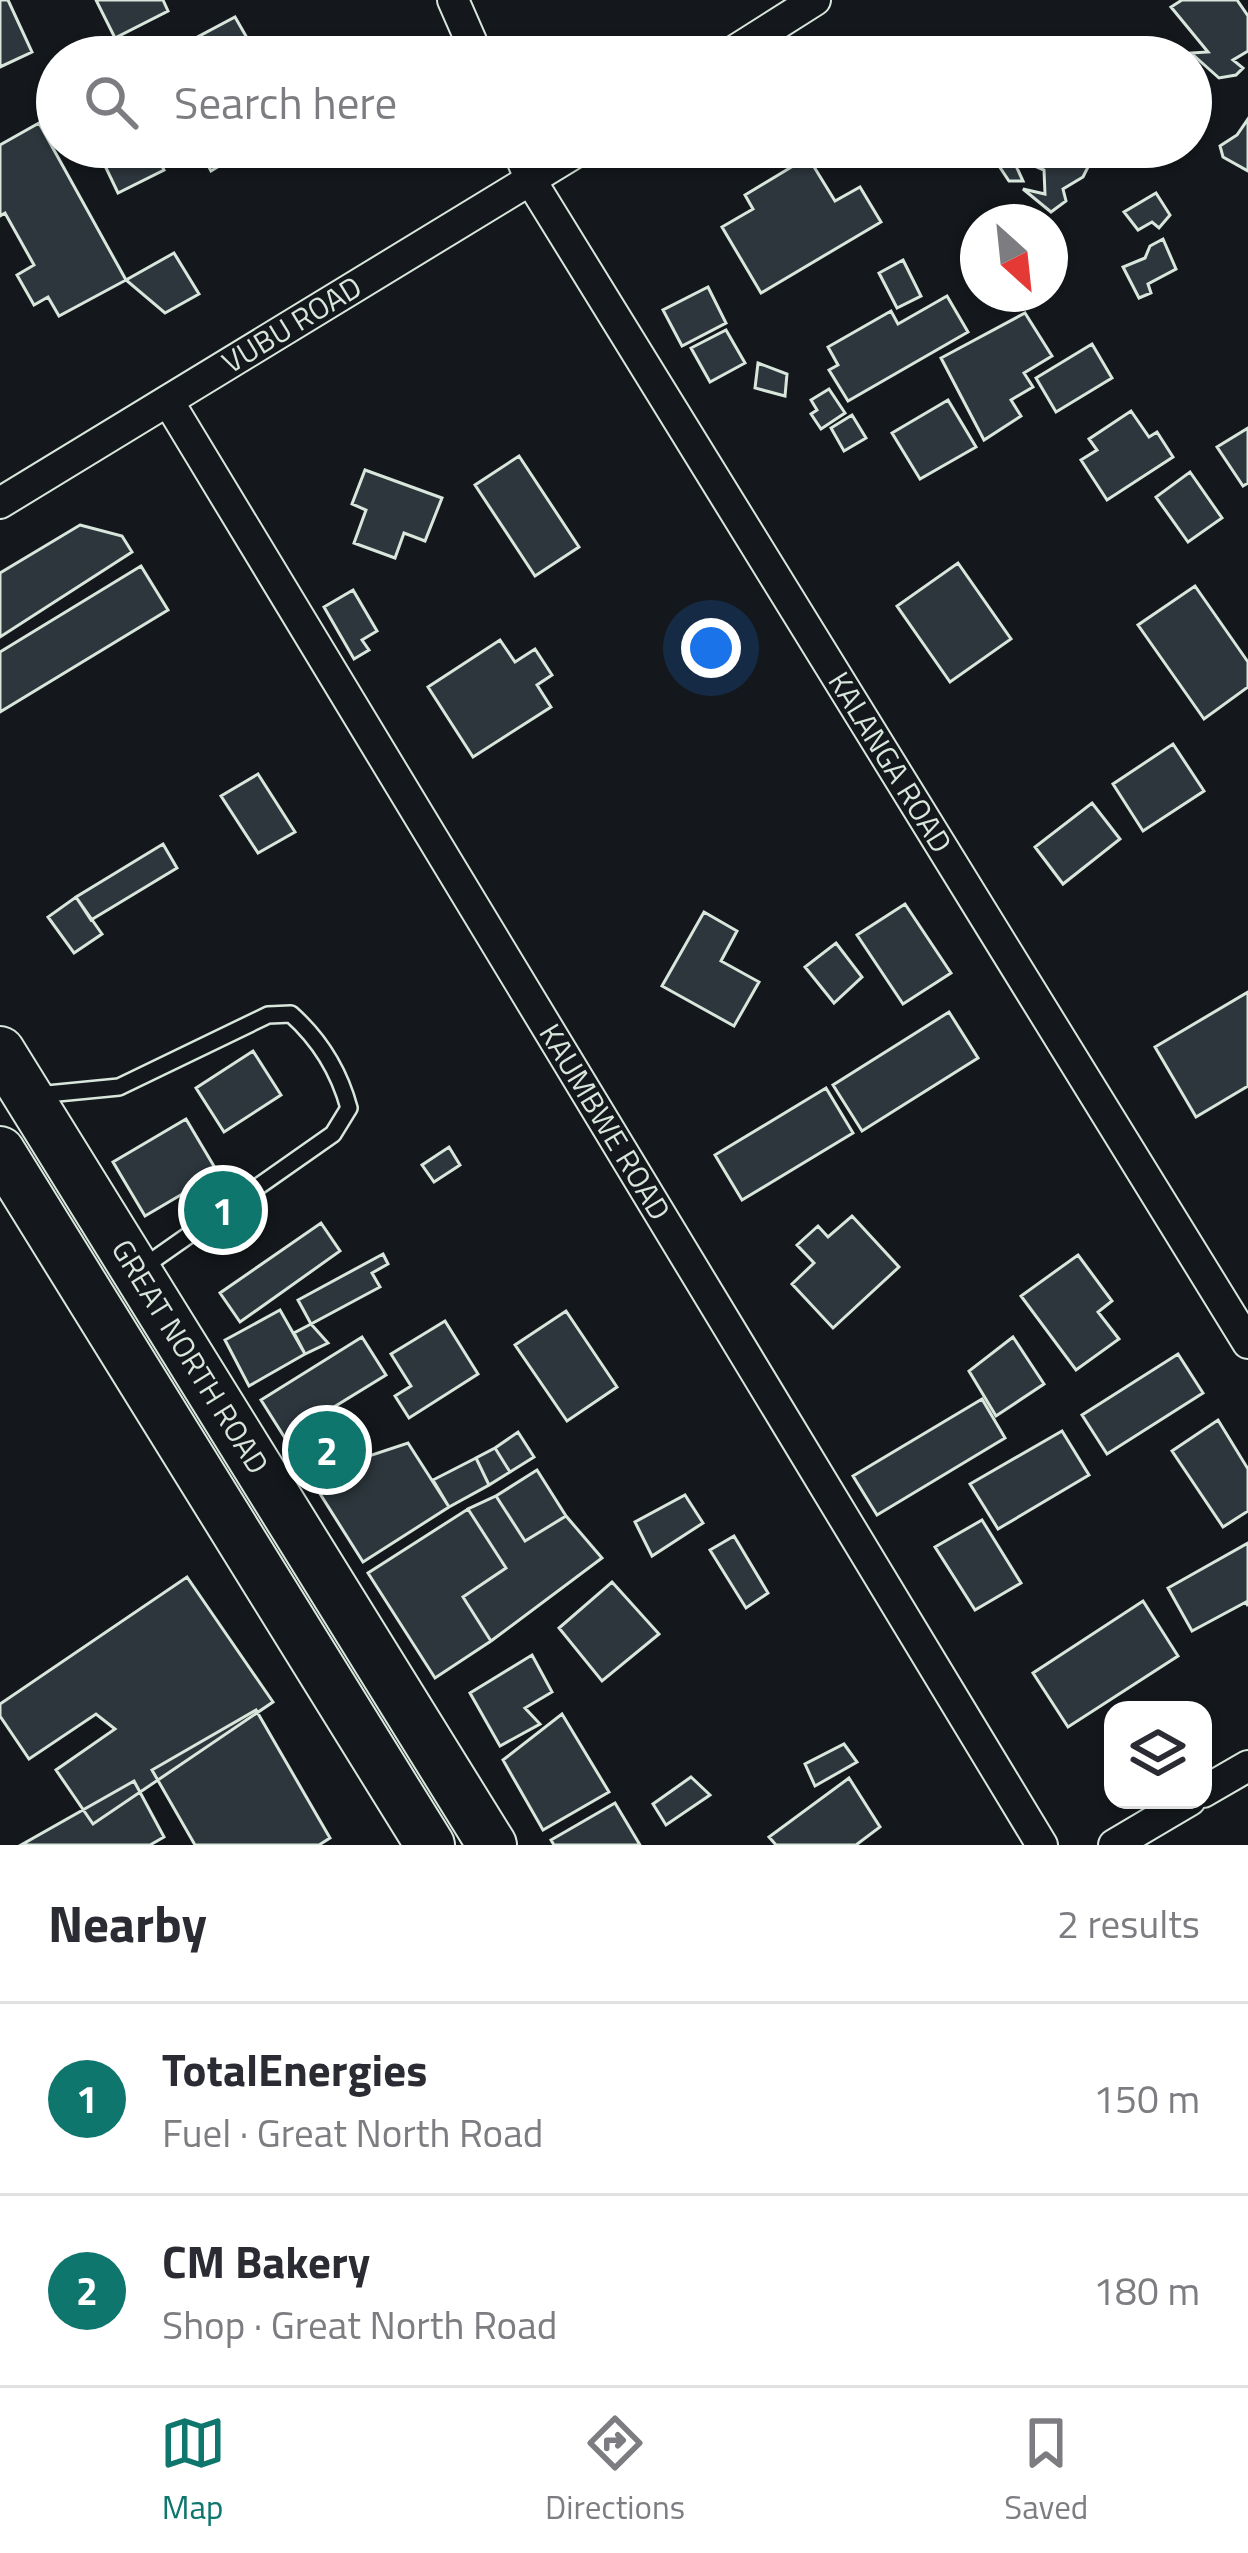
<!DOCTYPE html>
<meta charset="utf-8">
<style>
:root{--surface:#fff;--page:#f7f7f7;--text:#2b2b33;--muted:#7c7c81;--line:#e1e1e2;--accent:#0f766e}
body{margin:0;font-family:"Titillium Web",sans-serif;background:var(--page);color:var(--text)}
.controls{position:absolute;right:36px;bottom:36px;display:grid;overflow:hidden;border-radius:24px;box-shadow:0 3px 9px #0004}
.controls button{width:108px;height:108px;display:grid;place-items:center;padding:0;border:0;border-bottom:3px solid var(--line);background:var(--surface);color:var(--text);font:60px sans-serif}
.compass{position:absolute;left:960px;top:204px;width:108px;height:108px;border-radius:50%;background:var(--surface);box-shadow:0 3px 9px #0004;rotate:153deg}
.you{position:absolute;left:711px;top:648px;width:42px;height:42px;margin:-30px;border:9px solid #fff;border-radius:50%;background:#1a73e8;box-shadow:0 0 0 18px #1a73e833}
.badge{display:grid;place-items:center;width:78px;height:78px;border-radius:50%;background:var(--accent);color:#fff;font-size:39px;font-weight:700}
.pin{position:absolute;translate:-50% -50%;border:6px solid #fff;box-shadow:0 3px 12px #0006}
.list{margin:0;padding:0;list-style:none}
h2{display:flex;justify-content:space-between;align-items:center;height:156px;margin:0;padding:0 48px;font-size:51px}
h2 small{font-size:39px;font-weight:400;color:var(--muted)}
.list li{display:grid;grid-template-columns:78px 1fr auto;gap:36px;align-items:center;box-sizing:border-box;height:192px;padding:0 48px;border-top:3px solid var(--line)}
.list b{display:block;font-size:45px;white-space:nowrap}
.list p{margin:0;font-size:39px;white-space:nowrap;color:var(--muted)}
.list em{font-size:39px;font-style:normal;color:var(--muted)}
.icon{flex:none;width:66px;height:66px;fill:none;stroke:currentColor;stroke-width:2;stroke-linecap:round;stroke-linejoin:round}
.map{position:relative;flex:none;width:1248px;height:1845px;overflow:hidden}
.search{position:absolute;background:var(--surface);box-shadow:0 3px 9px #0004;left:36px;right:36px;top:36px;height:132px;display:flex;align-items:center;gap:30px;box-sizing:border-box;padding:0 42px;border-radius:66px;color:var(--muted);font-size:45px}
.sheet{height:540px;background:var(--surface)}
nav{display:flex;justify-content:space-around;align-items:center;box-sizing:border-box;height:168px;border-top:3px solid var(--line);background:var(--surface);font-size:33px;color:var(--muted)}
nav a{display:grid;justify-items:center;gap:6px}
nav .on{color:var(--accent)}
.map>svg:first-child{display:block}
.building{fill:#2c363c;stroke:#d8e6dc;stroke-width:3}
.lines{fill:none;stroke-linecap:round;stroke-linejoin:round}
.lane-casing{stroke:#d8e6dc;stroke-width:20}
.street-casing{stroke:#d8e6dc;stroke-width:34}
.primary-casing{stroke:#d8e6dc;stroke-width:52}
.lane{stroke:#14181c;stroke-width:15}
.street{stroke:#14181c;stroke-width:30}
.primary{stroke:#14181c;stroke-width:48}
.labels{text-anchor:middle;stroke-width:9;stroke-linejoin:round;paint-order:stroke}
.street-label{font-size:30px;fill:#d8e6dc;stroke:#14181c}
</style>
<div class="map">
<svg width="1248" height="1845" viewBox="0 0 1248 1845">
<rect width="100%" height="100%" fill="#14181c"/>
<!-- building -->
<path class="building" d="M0 0H8L32 52 0 67Z
M96 0H163L168 11 115 38Z
M1182 0H1237L1248 16V51L1233 60 1243 68 1236 75 1219 78 1191 53 1208 52 1171 7Z
M235 17 258 57H192V40Z
M1248 119V171L1223 157 1220 146 1237 135Z
M39 123 126 280 59 316 48 297 34 305 17 275 34 265 5 213 0 216V145Z
M96 147H153L164 170 118 193Z
M198 147H235L239 154 211 171Z
M1020 147H1127L1129 153 1113 164 1105 158 1090 163 1083 177 1063 189 1066 201 1051 212 1023 189 1045 194 1044 170 1023 161 1017 168 1023 181H1009L997 163 1006 153H1024Z
M808 157 835 201 860 187 881 222 761 293 722 227 753 209 745 195Z
M1156 193 1170 215 1159 228 1152 222 1138 230 1124 212Z
M1163 239 1176 269 1148 284 1151 293 1139 298 1123 267 1145 258 1150 246Z
M174 253 199 294 165 313 126 280Z
M903 260 921 296 897 308 879 273Z
M708 287 726 323 682 346 663 310Z
M947 296 968 332 848 401 829 370 838 365 828 347 891 311 898 324Z
M1025 313 1052 356 1024 373 1033 387 1011 400 1021 416 984 440 941 358Z
M726 330 745 363 710 382 691 348Z
M1092 344 1112 378 1056 412 1036 378Z
M758 363 787 374 785 396 755 388Z
M829 389 845 413 821 429 811 414 817 410 811 400Z
M948 400 976 447 920 479 892 433Z
M1131 411 1149 437 1157 432 1173 457 1107 500 1081 460 1097 450 1089 439Z
M852 415 866 438 844 451 831 428Z
M1248 428V483L1243 486 1217 447Z
M519 456 579 547 535 576 475 485Z
M365 470 442 498 425 541 404 533 395 558 354 543 366 510 352 504Z
M1190 472 1222 518 1188 542 1156 497Z
M80 525 122 536 132 552 0 637V573Z
M958 563 1011 639 950 682 897 606Z
M141 566 168 610 0 712V652Z
M1195 586 1248 662V687L1204 719 1138 625Z
M353 590 377 631 362 640 369 650 354 659 324 607Z
M500 640 515 662 535 649 552 675 537 685 551 707 473 757 428 687Z
M1173 744 1204 791 1143 831 1113 784Z
M258 774 295 832 258 853 221 796Z
M1092 803 1120 839 1063 884 1035 847Z
M163 844 177 868 91 920 76 897Z
M76 897 102 934 74 953 48 917Z
M905 904 951 973 903 1004 857 935Z
M704 912 737 931 721 961 759 982 734 1026 662 986Z
M836 943 862 977 834 1003 805 967Z
M1248 992V1086L1196 1117 1155 1047Z
M949 1012 978 1058 862 1131 833 1085Z
M253 1051 281 1095 224 1132 196 1088Z
M826 1088 853 1133 742 1200 715 1155Z
M186 1119 218 1173 145 1216 113 1162Z
M449 1147 460 1165 434 1182 422 1165Z
M852 1216 899 1267 833 1328 792 1284 814 1263 797 1245 818 1226 828 1237Z
M321 1223 340 1251 240 1322 220 1293Z
M383 1254 388 1264 372 1273 380 1287 311 1324 298 1300Z
M1078 1255 1112 1301 1098 1312 1119 1339 1076 1370 1021 1296Z
M280 1310 305 1354 249 1386 225 1340Z
M566 1311 617 1387 567 1421 515 1345Z
M445 1321 478 1374 409 1418 395 1396 411 1386 391 1354Z
M311 1324 328 1343 305 1354 294 1333Z
M362 1337 386 1375 334 1407 366 1457 408 1443 449 1507 363 1562 261 1400Z
M1013 1337 1044 1384 996 1416 969 1371Z
M1178 1354 1203 1393 1107 1454 1082 1415Z
M982 1399 1005 1438 877 1515 853 1476Z
M1218 1420 1248 1469V1511L1223 1527 1172 1451Z
M1062 1431 1089 1475 998 1529 970 1484Z
M518 1432 534 1457 510 1472 495 1448Z
M495 1448 510 1472 489 1485 476 1458Z
M476 1458 489 1485 449 1507 433 1480Z
M537 1470 566 1516 525 1541 496 1496Z
M685 1495 703 1523 652 1556 635 1522Z
M496 1496 525 1541 566 1516 602 1558 491 1641 463 1597 506 1568 468 1509Z
M468 1509 506 1568 463 1597 491 1641 435 1678 368 1573Z
M982 1520 1021 1583 975 1610 935 1547Z
M734 1536 768 1593 746 1608 710 1550Z
M1248 1543V1606L1246 1602 1192 1631 1168 1588Z
M187 1577 273 1702 93 1824 56 1770 115 1729 96 1714 29 1759 0 1716V1704Z
M612 1582 659 1634 602 1681 559 1628Z
M1143 1601 1178 1656 1068 1727 1033 1673Z
M532 1655 552 1692 525 1708 540 1724 500 1746 470 1693Z
M256 1710 330 1838 319 1845H195L152 1770Z
M562 1714 609 1792 543 1830 503 1760Z
M844 1744 857 1762 815 1786 805 1764Z
M691 1777 710 1795 666 1825 653 1804Z
M849 1778 880 1827 856 1845H776L769 1837Z
M134 1781 164 1837 150 1845H21Z
M615 1803 640 1845H554L551 1840Z"/>
<g class="lines">
<!-- lane casing -->
<g class="lane-casing">
<path id="lane" d="M37 1095 119 1087 268 1015 291 1014C320 1040 339 1071 349 1108L333 1134 142 1268"/>
</g>
<!-- street casing -->
<g class="street-casing">
<g id="street">
<path d="M453 0 478 57"/>
<path d="M725 57 815 0"/>
<path id="s1" d="M517 147 531 181 1248 1343"/>
<path id="s2" d="M168 401 1042 1845"/>
<path id="s3" d="M0 503 584 147"/>
<path d="M1203 1792 1248 1766"/>
<path d="M1114 1845 1190 1800"/>
</g>
</g>
<!-- primary casing -->
<g class="primary-casing">
<g id="primary">
<path id="s4" d="M0 1051 492 1845"/>
<path d="M0 1151 430 1845"/>
</g>
</g>
<!-- lane -->
<use href="#lane" class="lane"/>
<!-- street -->
<use href="#street" class="street"/>
<!-- primary -->
<use href="#primary" class="primary"/>
</g>
<g class="labels">
<!-- street labels -->
<g class="street-label">
<text dy="10" stroke="none"><textPath href="#s3" startOffset="342">VUBU ROAD</textPath></text>
<text dy="10" stroke="none"><textPath href="#s1" startOffset="720">KALANGA ROAD</textPath></text>
<text dy="10" stroke="none"><textPath href="#s2" startOffset="843">KAUMBWE ROAD</textPath></text>
<text dy="10" stroke="none"><textPath href="#s4" startOffset="360">GREAT NORTH ROAD</textPath></text>
</g>
</g>
</svg>
<div class="controls">
<button><svg class="icon" aria-label="layers" viewBox="0 0 24 24"><path d="M12 4l9 5-9 5-9-5zM3 14l9 5 9-5"/></svg></button>
</div>
<svg class="compass" viewBox="-18 -18 36 36"><path d="M0-13l5 13h-10z" fill="#e53935"/><path d="M0 13l5-13h-10z" fill="#7c7c81"/></svg>
<div class="you"></div>
<div class="pin badge" style="left:223px;top:1210px">1</div>
<div class="pin badge" style="left:327px;top:1450px">2</div>
<div class="search"><svg class="icon" aria-label="search" viewBox="0 0 24 24"><circle cx="10" cy="10" r="6"/><path d="M15 15l6 6"/></svg>Search here</div>
</div>
<section class="sheet">
<h2>Nearby<small>2 results</small></h2>
<ul class="list">
<li><span class="badge">1</span><div><b>TotalEnergies</b><p>Fuel · Great North Road</p></div><em>150 m</em></li>
<li><span class="badge">2</span><div><b>CM Bakery</b><p>Shop · Great North Road</p></div><em>180 m</em></li>
</ul>
</section>
<nav>
<a class="on"><svg class="icon" aria-label="map" viewBox="0 0 24 24"><path d="M3 6l6-2 6 2 6-2v14l-6 2-6-2-6 2zM9 4v14M15 6v14"/></svg>Map</a>
<a><svg class="icon" aria-label="directions" viewBox="0 0 24 24"><path d="M12 3l9 9-9 9-9-9zM9 14v-3h6M13 9l2 2-2 2"/></svg>Directions</a>
<a><svg class="icon" aria-label="saved" viewBox="0 0 24 24"><path d="M7 4h10v16l-5-4-5 4z"/></svg>Saved</a>
</nav>
